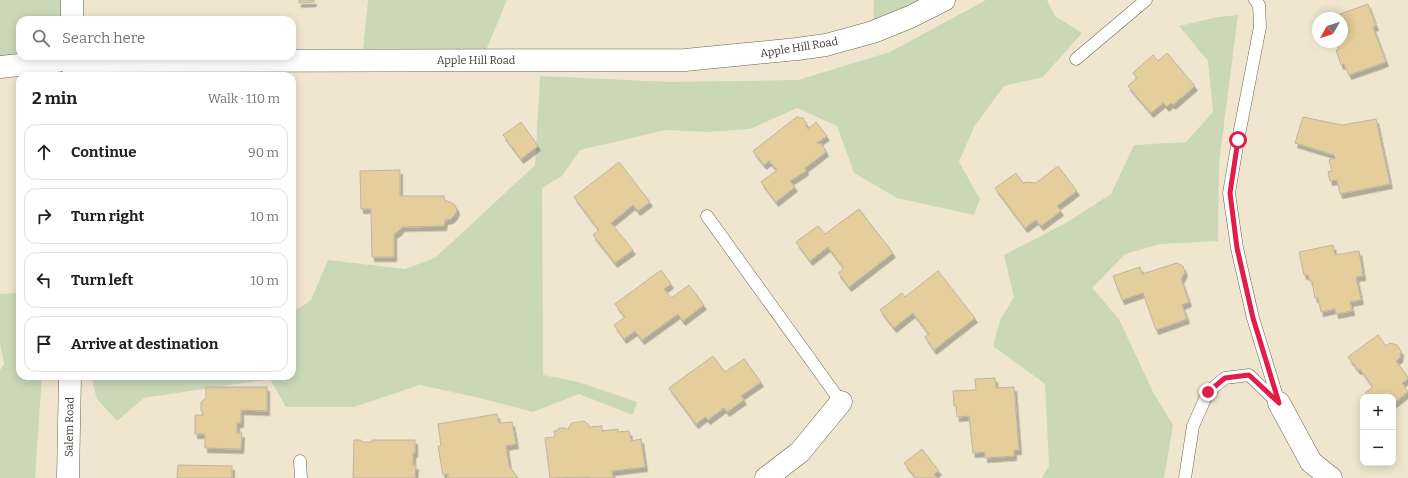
<!DOCTYPE html>
<meta charset="utf-8">
<style>
:root{--surface:#fff;--page:#f2f2f2;--text:#202124;--muted:#757577;--line:#e0e0e0}
body{margin:0;font-family:Bitter,serif;background:var(--page);color:var(--text)}
.controls{position:absolute;right:12px;bottom:12px;display:grid;overflow:hidden;border-radius:8px;box-shadow:0 2px 10px #0003}
.controls button{width:36px;height:36px;display:grid;place-items:center;padding:0;border:0;border-bottom:1px solid var(--line);background:var(--surface);color:var(--text);font:20px sans-serif}
.compass{position:absolute;left:1312px;top:12px;width:36px;height:36px;border-radius:50%;background:var(--surface);box-shadow:0 2px 10px #0003;rotate:231deg}
.stop{position:absolute;width:12px;height:12px;margin:-9px;border:3px solid #e11d48;border-radius:50%;background:#fff}
.stop.end{background:#e11d48;border-color:#fff;box-shadow:0 1px 4px #0008}
.list{margin:0;padding:0;list-style:none}
h2{display:flex;justify-content:space-between;align-items:center;height:52px;margin:0;padding:0 16px;font-size:17px}
h2 small{font-size:13px;font-weight:400;color:var(--muted)}
.list li{display:grid;grid-template-columns:26px 1fr auto;gap:12px;align-items:center;box-sizing:border-box;height:56px;margin:0 8px 8px;padding:0 8px;border:1px solid var(--line);border-radius:12px}
.list b{display:block;font-size:15px;white-space:nowrap}
.list em{font-size:13px;font-style:normal;color:var(--muted)}
.icon{flex:none;width:22px;height:22px;fill:none;stroke:currentColor;stroke-width:2;stroke-linecap:round;stroke-linejoin:round}
.map{position:relative;flex:none;width:1408px;height:478px;overflow:hidden}
.search{position:absolute;background:var(--surface);box-shadow:0 2px 10px #0003;left:16px;top:16px;width:280px;height:44px;display:flex;align-items:center;gap:10px;box-sizing:border-box;padding:0 14px;border-radius:12px;color:var(--muted);font-size:15px}
.panel{position:absolute;background:var(--surface);box-shadow:0 2px 10px #0003;left:16px;top:72px;width:280px;height:308px;border-radius:12px}
.map>svg:first-child{display:block}
.green{fill:#cbd8b8}
.building{fill:#e3ce9c;stroke:#bfb5a0;filter:url(#shadow)}
.lines{fill:none;stroke-linecap:round;stroke-linejoin:round}
.service-casing{stroke:#6b634f;stroke-width:13}
.minor-casing{stroke:#6b634f;stroke-width:23}
.tertiary-casing{stroke:#6b634f;stroke-width:23}
.service{stroke:#fff;stroke-width:12}
.minor{stroke:#fff;stroke-width:22}
.tertiary{stroke:#fff;stroke-width:22}
.route{stroke:#e11d48;stroke-width:5}
.labels{text-anchor:middle;stroke-width:3;stroke-linejoin:round;paint-order:stroke}
.street-label{font-size:11px;fill:#3f3c32;stroke:#fff}
</style>
<div class="map">
<svg width="1408" height="478" viewBox="0 0 1408 478">
<defs>
<filter id="shadow"><feDropShadow dx="2.5" dy="4.5" stdDeviation="0" flood-color="#0004"/></filter>
</defs>
<rect width="100%" height="100%" fill="#f0e6cf"/>
<!-- green -->
<path class="green" d="M0 0H72V20H20V56L0 67Z
M368 0H507L482 60H362Z
M874 0H944L873 32Z
M986 0H1047L1055 16 1082 33 1043 77 1004 86 974 127 959 162 980 199 974 215 897 198 854 173 837 126 797 108 750 129 708 132 666 130 580 150 562 176 542 188 543 375 579 382 637 402 633 415 579 394 533 412 475 397 420 385 354 407H286L270 379 144 398 117 421 97 399 91 377 92 376H292V313L311 300 328 260 405 269 435 258 535 165 540 76 670 82 798 80 890 52Z
M1238 15 1219 163 1218 241 1161 244 1125 254 1092 288 1119 319 1153 392 1173 425 1164 478H1042L1049 466 1045 384 993 346 1000 320 1014 297 1004 255 1066 223 1111 194 1134 145 1186 142 1213 112 1208 61 1179 26 1218 17Z
M20 293V376H42L35 478H0V370L4 364 0 343V294Z"/>
<!-- building -->
<path class="building" d="M299 0H314V2L299 3Z
M1368 4 1376 26 1373 27 1386 62 1349 75 1344 64 1341 65 1336 50 1339 49 1337 42H1342V18H1329Z
M1167 53 1195 86 1173 105 1171 103 1167 107 1163 103 1151 113 1128 86 1137 78 1133 73 1153 55 1158 61Z
M798 116 800 119 802 117 807 124 806 126 808 129 816 122 827 136 817 143 822 144 826 152 805 168 806 171 790 181 795 187 776 202 761 182 777 170 769 161 764 165 753 151Z
M1303 117 1342 125 1376 119 1390 184 1340 194 1337 180 1330 181 1328 172 1332 171 1329 160 1335 158 1334 155 1295 143Z
M521 122 538 146 521 159 503 135Z
M619 162 650 202 638 211 633 205 611 223 633 250 615 263 593 235 599 230 574 197Z
M1058 166 1077 191 1057 206 1061 211 1041 226 1036 220 1025 228 995 188 1016 173 1024 184 1025 182 1036 183Z
M400 170V196H444L445 201 450 202 455 205 457 210 455 215 451 219 445 220 444 226 402 227 399 231 394 234V257H372L371 209H361L360 171Z
M859 209 893 253 849 287 838 273 844 268 828 247 810 261 796 242 818 226 825 234Z
M1333 245 1335 255 1359 251 1363 276 1356 277 1361 300 1350 302 1352 311 1336 314 1335 309 1321 312 1318 298H1315L1312 281H1310L1308 275H1304L1299 252Z
M1177 263 1183 266 1185 272 1181 279 1189 302 1182 305 1187 319 1156 330 1143 293 1122 300 1113 276 1140 267 1142 274Z
M661 270 671 284 664 289 671 298 689 285 704 305 683 321 678 314 642 340 635 331 624 339 614 325 625 317 615 304Z
M938 271 975 318 934 350 925 337 929 334 913 313 894 328 880 310 902 293 905 297Z
M1378 335 1386 346 1390 343 1397 345 1401 351 1400 358 1396 361 1408 377V379L1402 383 1408 392 1393 404V397H1368L1365 393 1373 387 1360 369 1358 370 1348 357Z
M713 356 725 372 744 359 761 382 741 396 744 400 727 412 724 408 708 420 705 417 696 424 669 388Z
M995 378 996 388 1014 387 1019 450H1014V456L985 458V452L973 453 969 416 957 417 956 405 954 406 953 391 976 390 975 379Z
M206 387H267V411L241 410V423H237V433H242L241 449 205 448V434H195V415H204L201 411V402L206 398Z
M497 414 499 423 512 422 516 444 506 446 509 466 518 478H448V474L443 475 438 446H441L438 424Z
M584 421 589 425V427L602 426V431L618 429V432L629 431 631 441 641 439 645 467 612 471 613 478H589V477L550 478 545 438 555 437 554 431H557L559 428H566L568 430 569 427 572 423Z
M354 440H361V442H372V440H415V453H413V465H416L415 478H353Z
M922 449 939 471 934 474 937 478H916L904 463Z
M178 465 232 466V478H177Z"/>
<g class="lines">
<!-- service casing -->
<g class="service-casing">
<path id="service" d="M1255 0 1259 5 1260 27 1238 140 1229 193 1237 248 1253 318 1279 403
M1076 59 1146 0
M707 216 841 402
M300 461 301 478
M1185 478 1193 426 1208 392 1225 378 1249 375 1278 403"/>
</g>
<!-- minor casing -->
<g class="minor-casing">
<path id="minor" d="M0 67 74 59 82 61 685 60 797 49 826 45 873 32 910 17 944 0
M1279 403 1311 462 1331 478
M766 478 800 452 841 402"/>
</g>
<!-- tertiary casing -->
<g class="tertiary-casing">
<path id="tertiary" d="M72 0V20
M74 56V76
M68 478 70 376"/>
</g>
<!-- service -->
<use href="#service" class="service"/>
<!-- minor -->
<use href="#minor" class="minor"/>
<!-- tertiary -->
<use href="#tertiary" class="tertiary"/>
</g>
<g class="lines">
<!-- route -->
<path class="route" d="M1208 392 1225 378 1249 375 1279 403 1253 318 1237 248 1230 193 1238 140"/>
</g>
<g class="labels">
<!-- street labels -->
<g class="street-label">
<text transform="translate(799 47) rotate(-9)" y="4">Apple Hill Road</text>
<text x="476" y="64">Apple Hill Road</text>
<text transform="translate(69 427) rotate(-89)" y="4">Salem Road</text>
</g>
</g>
</svg>
<div class="controls">
<button>+</button>
<button>−</button>
</div>
<svg class="compass" viewBox="-18 -18 36 36"><path d="M0-13l5 13h-10z" fill="#e53935"/><path d="M0 13l5-13h-10z" fill="#757577"/></svg>
<div class="stop" style="left:1238px;top:140px"></div>
<div class="stop end" style="left:1208px;top:392px"></div>
<div class="search"><svg class="icon" aria-label="search" viewBox="0 0 24 24"><circle cx="10" cy="10" r="6"/><path d="M15 15l6 6"/></svg>Search here</div>
<section class="panel">
<h2>2 min<small>Walk · 110 m</small></h2>
<ul class="list">
<li><svg class="icon" aria-label="ahead" viewBox="0 0 24 24"><path d="M12 20V5M6 11l6-6 6 6"/></svg><div><b>Continue</b></div><em>90 m</em></li>
<li><svg class="icon" aria-label="right" viewBox="0 0 24 24"><path d="M7 20v-9h11M14 6l5 5-5 5"/></svg><div><b>Turn right</b></div><em>10 m</em></li>
<li><svg class="icon" aria-label="left" viewBox="0 0 24 24"><path d="M17 20v-9H6M10 6l-5 5 5 5"/></svg><div><b>Turn left</b></div><em>10 m</em></li>
<li><svg class="icon" aria-label="arrive" viewBox="0 0 24 24"><path d="M6 21V4h12l-3 4 3 4H6"/></svg><div><b>Arrive at destination</b></div></li>
</ul>
</section>
</div>
